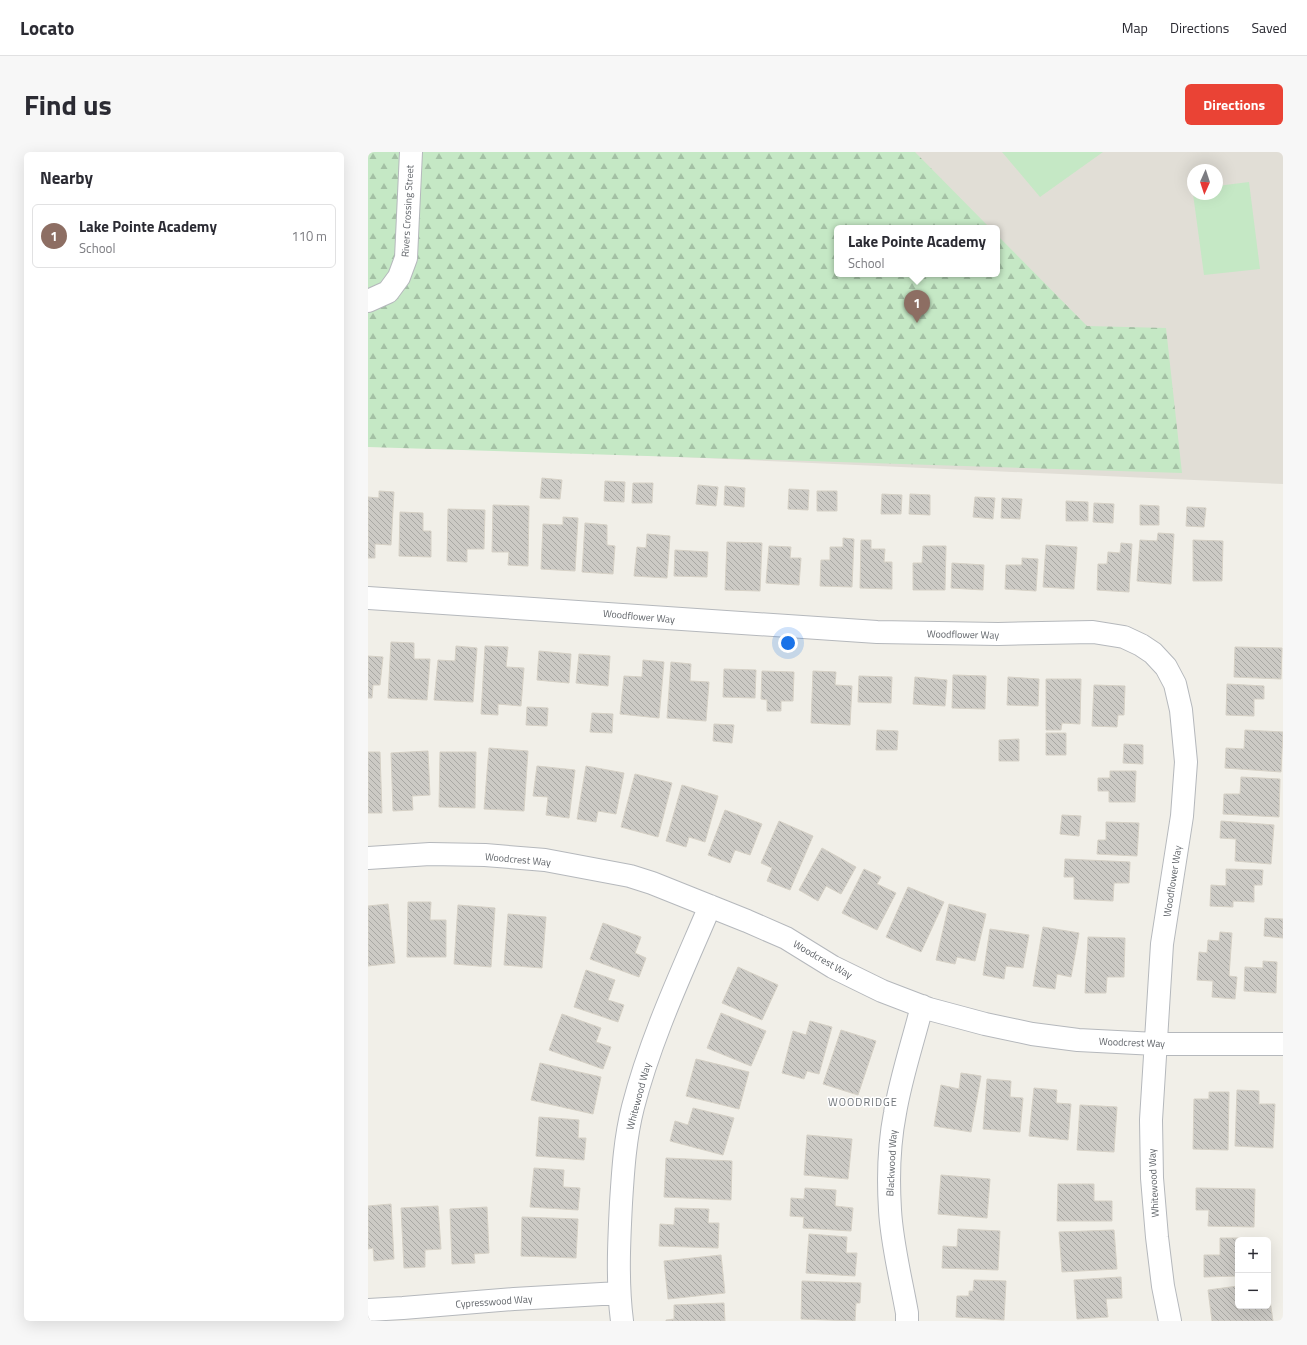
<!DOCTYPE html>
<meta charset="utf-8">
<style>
:root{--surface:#fff;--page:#f7f7f7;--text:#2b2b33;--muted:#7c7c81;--line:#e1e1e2;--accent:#ea4335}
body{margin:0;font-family:"Titillium Web",sans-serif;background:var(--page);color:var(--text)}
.controls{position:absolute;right:12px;bottom:12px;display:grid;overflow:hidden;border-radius:6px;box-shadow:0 4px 16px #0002}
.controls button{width:36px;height:36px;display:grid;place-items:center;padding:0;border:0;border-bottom:1px solid var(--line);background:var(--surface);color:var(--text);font:20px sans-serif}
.compass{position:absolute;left:819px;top:12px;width:36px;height:36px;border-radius:50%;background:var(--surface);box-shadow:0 4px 16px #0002;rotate:183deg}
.you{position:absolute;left:420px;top:491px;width:14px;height:14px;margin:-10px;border:3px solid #fff;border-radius:50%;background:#1a73e8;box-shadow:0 0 0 6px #1a73e833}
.badge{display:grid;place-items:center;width:26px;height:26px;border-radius:50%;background:var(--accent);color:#fff;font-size:13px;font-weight:700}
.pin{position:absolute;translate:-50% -33px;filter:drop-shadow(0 1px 2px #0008)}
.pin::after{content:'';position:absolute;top:21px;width:14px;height:12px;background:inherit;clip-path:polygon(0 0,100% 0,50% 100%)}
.popup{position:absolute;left:466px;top:73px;width:166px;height:52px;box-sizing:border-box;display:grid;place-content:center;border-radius:6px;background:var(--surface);filter:drop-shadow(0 1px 3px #0005);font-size:13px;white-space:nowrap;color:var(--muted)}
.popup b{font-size:15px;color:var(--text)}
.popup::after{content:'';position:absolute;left:50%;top:100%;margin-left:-8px;border:8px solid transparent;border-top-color:var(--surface)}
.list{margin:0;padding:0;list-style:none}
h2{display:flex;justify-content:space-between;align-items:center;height:52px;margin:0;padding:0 16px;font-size:17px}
h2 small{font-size:13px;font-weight:400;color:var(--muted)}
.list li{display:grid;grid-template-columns:26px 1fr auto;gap:12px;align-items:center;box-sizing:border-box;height:64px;margin:0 8px 8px;padding:0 8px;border:1px solid var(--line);border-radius:6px}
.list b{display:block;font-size:15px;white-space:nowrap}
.list p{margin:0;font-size:13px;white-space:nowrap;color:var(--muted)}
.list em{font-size:13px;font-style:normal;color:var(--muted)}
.map{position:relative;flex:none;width:915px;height:1169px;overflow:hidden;border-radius:6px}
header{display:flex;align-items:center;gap:24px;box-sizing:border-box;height:56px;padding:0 20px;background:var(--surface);border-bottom:1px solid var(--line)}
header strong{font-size:19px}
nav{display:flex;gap:22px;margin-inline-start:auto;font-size:14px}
.intro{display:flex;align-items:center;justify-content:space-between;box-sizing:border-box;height:96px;padding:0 24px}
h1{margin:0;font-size:28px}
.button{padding:10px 18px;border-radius:6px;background:var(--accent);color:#fff;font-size:14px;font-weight:700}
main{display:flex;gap:24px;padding:0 24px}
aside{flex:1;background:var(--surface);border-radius:6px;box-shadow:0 4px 16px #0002}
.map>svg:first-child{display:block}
.education{fill:#e1ded6;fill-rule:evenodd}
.forest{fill:url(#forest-firs)}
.green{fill:#c5e8c5}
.building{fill:url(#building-back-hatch);stroke:#d6d1c6}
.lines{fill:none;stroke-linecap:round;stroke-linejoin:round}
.minor-casing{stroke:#b5b8bc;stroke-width:24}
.minor{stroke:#fff;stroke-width:22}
.labels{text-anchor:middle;stroke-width:3;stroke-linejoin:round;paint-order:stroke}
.street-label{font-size:10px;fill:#5f6368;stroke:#fff}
.neighbourhood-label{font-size:11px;letter-spacing:1px;fill:#70757a;stroke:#fff}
</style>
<header>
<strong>Locato</strong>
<nav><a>Map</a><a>Directions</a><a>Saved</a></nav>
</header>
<div class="intro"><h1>Find us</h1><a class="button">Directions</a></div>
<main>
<aside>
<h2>Nearby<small></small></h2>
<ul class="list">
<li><span class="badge" style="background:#8d6e63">1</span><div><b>Lake Pointe Academy</b><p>School</p></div><em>110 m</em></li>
</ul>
</aside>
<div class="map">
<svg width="915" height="1169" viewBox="0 0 915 1169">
<defs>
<pattern id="forest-firs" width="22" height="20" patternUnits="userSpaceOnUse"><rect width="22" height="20" fill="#c5e8c5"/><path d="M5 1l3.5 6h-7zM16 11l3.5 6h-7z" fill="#a3c0a4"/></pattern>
<pattern id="building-back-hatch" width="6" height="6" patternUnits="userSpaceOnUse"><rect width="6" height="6" fill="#cccac5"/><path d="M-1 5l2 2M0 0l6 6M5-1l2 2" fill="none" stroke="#a9a8a4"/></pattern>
</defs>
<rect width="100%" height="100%" fill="#f1efe8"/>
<!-- education -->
<path class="education" d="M191 0H915V332L178 299ZM825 18H849V42H825ZM469 76H629V122H469Z"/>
<!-- forest -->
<path class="forest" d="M0 0H547L622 76H469V122H629V83L719 174 798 176 814 321 0 295Z"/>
<!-- green -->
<path class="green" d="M634 0H735L672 45Z
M881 30 892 117 836 123 825 42H849V34Z"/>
<!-- building -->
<path class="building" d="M174 326 194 328 192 347 172 346Z
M237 329 257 330 256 350 236 349Z
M265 331H285L284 351H264Z
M330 333 350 335 348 354 328 352Z
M357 334 377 336 376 355 356 353Z
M421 337 441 338 440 358 420 357Z
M11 339 26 340 23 393 7 392V406H0V345L11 346Z
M449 339H469V359H449Z
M514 342 534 343 533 362H513Z
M542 342 562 343V363L541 362Z
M607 345 627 346 625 367 605 365Z
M634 346 654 347 652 367 633 366Z
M698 349 720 350V369H698Z
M726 351 746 352 745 371 725 370Z
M125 353 161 354 160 414 140 413 141 400H124Z
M772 353 791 354V373H772Z
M819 355 838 356 836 375 818 374Z
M80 357 117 358 116 397H99V410L79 409Z
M32 360 55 361V379H63V405L31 404Z
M195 365 210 366 207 419 173 417 175 372 195 373Z
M217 371 239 373V393L247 394 245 422 214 420Z
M790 381 806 382 803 432 769 429 772 388 789 389Z
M279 382 302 384 299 426 266 424 269 395 278 396Z
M475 386 486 387 484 435 452 434 453 408H462V395H475Z
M493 388H503V397H517L516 410H524V437L492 436Z
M825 388 855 389 854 429H825Z
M359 390 394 391 392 439 357 438Z
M753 391 764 392 761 440 729 438 730 412H739L740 400 752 401Z
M678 393 709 395 706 437 675 435Z
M401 394 423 395 422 406H433L431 433 398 431Z
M555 394H578L577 438H545V411H554Z
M307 398 340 400 339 425 306 424Z
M654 406 670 407 668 439 637 437 638 413H654Z
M584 411 616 413 615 438 583 436Z
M23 490 46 491V507H62L59 548 20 546Z
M88 494 109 496 105 550 66 548 70 508 87 509Z
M117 494 140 495 138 515 156 516 153 554 130 552V563L113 562Z
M867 495 914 496 913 527 866 525Z
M171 499 203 502 201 531 169 528Z
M211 502 242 504 240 534 208 531Z
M0 504 15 505 12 533H5L4 546H0Z
M275 508 296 510 291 566 252 562 256 524 274 525Z
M303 510 323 512 322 529 341 530 338 569 299 566Z
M356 517 388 518 387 546 355 545Z
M394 519 426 520 425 549H413V559H399V548L393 547Z
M445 519 468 520 467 533 484 534 482 573 443 571Z
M585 523 618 524 617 557 584 556Z
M491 524 524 525 523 551 490 550Z
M547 525 579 528 577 554 545 552Z
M640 525 671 527 670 554 639 553Z
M678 527H713L712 572 694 571 693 578H678Z
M859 532 896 534V547H886V564L858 563Z
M726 533 757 534 756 563H750L749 575 724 574Z
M159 555 180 556 179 574 158 573Z
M224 561 245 562 244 581 222 580Z
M346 572 366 573 364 591 345 589Z
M509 578 530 579 529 598H508Z
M877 578 915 580 913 620 857 616 858 596 876 597Z
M678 581H698V603H678Z
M651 587V609H631V588Z
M756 592 775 593V612L755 611Z
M121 596 160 599 156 659 116 657Z
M60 599 62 643 44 644 45 658 25 659 23 601Z
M0 600H12L14 661H0Z
M72 600H108L107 656 71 655Z
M169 614 207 618 201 666 178 663 180 645 165 644Z
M218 614 256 621 248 662 230 659 228 670 209 667Z
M742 619H768L767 650H741V639H730V626H742Z
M267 622 304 631 290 685 253 675Z
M873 625 912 627 911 665 855 662 856 642H872Z
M314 633 350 644 337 690 321 685 318 695 298 689Z
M357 658 394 672 382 703 367 698 362 711 340 703Z
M694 663 713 664 711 684 692 682Z
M411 669 445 684 422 738 399 729 404 716 393 711Z
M853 669 906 673 903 712 867 709 868 687 852 686Z
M738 670 771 671 769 704 729 702 730 688H738Z
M454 696 488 715 473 742 458 734 450 749 431 738Z
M697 707 762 710 761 731H746L745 749 706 747V725H696Z
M496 717 513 725 509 732 528 741 509 778 474 761Z
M858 717 895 718 894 733H886V750L865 749V755L842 754 843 733 858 734Z
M540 735 576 750 553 800 518 785Z
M40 750H63L62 768H78V805H39Z
M20 752 27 811 0 814V754Z
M581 752 618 762 607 809 589 805 587 812 568 808Z
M90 753 127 756 123 815 86 812Z
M140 762 178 765 174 816 136 813Z
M897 766 915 767V786L896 784Z
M235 771 273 785 267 801 278 806 271 825 222 807Z
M675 775 711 781 703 825 689 822 687 837 665 834Z
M622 777 661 783 655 816 638 814 636 827 615 823Z
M852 780 864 781 861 824 869 825 867 847 844 845 845 829 829 828 831 800 839 801 840 788 851 789Z
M720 785 757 786 756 825H739L738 841H717Z
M895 809 909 810 908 841 876 839 877 815 895 816Z
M370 815 410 833 394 868 354 851Z
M218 818 247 828 240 848 256 853 250 870 206 855Z
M353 861 398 879 383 914 339 896Z
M194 862 233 876 228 890 243 895 235 917 181 898Z
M442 869 464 875 451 922 439 919 436 927 414 921 425 879 438 883Z
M473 878 508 889 490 943 455 932Z
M328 907 381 920 371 957 318 944Z
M172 911 233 925 225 962 163 948Z
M593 921 613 924 603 980 566 974 573 933 591 937Z
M619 927 643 929 642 945 655 946 652 980 615 977Z
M666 936 689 938 688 951 703 952 700 988 661 984Z
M869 938 891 939V952H907L905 996 867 994Z
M841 940H861L860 998 825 997 826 947H841Z
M712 953 749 955 746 1000 709 998Z
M325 956 366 966 355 1003 302 989 307 969 320 973Z
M171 965 211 968 210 986H218L216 1008 168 1004Z
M439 983 484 987 480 1027 436 1023Z
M298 1006 364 1009 363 1048 296 1045Z
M166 1016 196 1018 195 1035 212 1036 210 1058 162 1055Z
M573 1023 622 1027 619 1066 570 1062Z
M690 1032H726V1049H744V1069H689Z
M437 1036 468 1038 467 1054 485 1056 483 1079 435 1076 436 1065 422 1064 423 1046 436 1047Z
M828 1036 887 1037 886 1075 840 1074 841 1058H828Z
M23 1052 26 1107 6 1109 5 1096 0 1097V1054Z
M70 1054 73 1097 57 1098V1115L36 1116 33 1056Z
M119 1055 121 1101 106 1102 107 1111 84 1112 82 1057Z
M307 1056 341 1057 340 1071H351L350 1096 291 1094 292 1072 306 1073Z
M154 1065 210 1067 208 1106 153 1104Z
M590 1077 632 1079 630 1118 574 1116 575 1094 589 1095Z
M746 1078 749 1117 694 1120 691 1080Z
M441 1082 479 1085 478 1101H489L487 1124 438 1121Z
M852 1086H882V1088H870V1124L836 1125V1103H852Z
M353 1103 357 1141 300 1147 296 1109Z
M753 1125 754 1146 738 1147 740 1165 709 1167 706 1128Z
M606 1128 638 1129 636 1168 588 1165 589 1144H601V1139H605Z
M434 1129 493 1131 492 1151H488L487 1169 433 1167Z
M870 1134V1154H900V1134L905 1169H844L840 1138Z
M356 1151 357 1169H298V1168L306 1167V1153Z"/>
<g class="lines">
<!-- minor casing -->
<g class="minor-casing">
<path id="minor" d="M0 149 20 140 31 125 38 106 43 0
M0 446 509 480 630 482 725 480 756 485 773 493 785 501 798 515 807 532 813 558 818 610 814 664 794 792 783 968 784 1026 789 1085 795 1134 802 1169
M0 706 62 702 117 703 177 708 262 724 284 731 379 769 418 786 465 815 514 839 561 857 617 872 664 882 710 888 788 892H915
M0 1158 35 1156 146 1147 251 1141
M254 1169C249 1130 251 1090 253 1051 255 1019 257 986 265 955 283 885 314 820 342 754
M539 1169V1161C533 1127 524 1093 522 1058 520 1026 521 992 527 961 533 925 545 890 554 854"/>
</g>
<!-- minor -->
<use href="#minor" class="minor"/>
</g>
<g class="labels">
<!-- street labels -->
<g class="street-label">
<text transform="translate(39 59) rotate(-87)" y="4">Rivers Crossing Street</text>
<text transform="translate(271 464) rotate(5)" y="4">Woodflower Way</text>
<text transform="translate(595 482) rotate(1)" y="4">Woodflower Way</text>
<text transform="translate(150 707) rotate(5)" y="4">Woodcrest Way</text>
<text transform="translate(804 729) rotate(-81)" y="4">Woodflower Way</text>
<text transform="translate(455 807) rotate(30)" y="4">Woodcrest Way</text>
<text transform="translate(764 890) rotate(2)" y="4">Woodcrest Way</text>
<text transform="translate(270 944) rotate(-75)" y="4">Whitewood Way</text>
<text transform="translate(523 1011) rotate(-87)" y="4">Blackwood Way</text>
<text transform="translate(785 1031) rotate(-93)" y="4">Whitewood Way</text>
<text transform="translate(126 1149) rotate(-4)" y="4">Cypresswood Way</text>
</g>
<!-- neighbourhood labels -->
<g class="neighbourhood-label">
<text x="495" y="954">WOODRIDGE</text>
</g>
</g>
</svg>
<div class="controls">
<button>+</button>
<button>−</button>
</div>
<svg class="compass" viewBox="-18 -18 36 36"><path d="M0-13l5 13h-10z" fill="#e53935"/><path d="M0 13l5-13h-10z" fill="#7c7c81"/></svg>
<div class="you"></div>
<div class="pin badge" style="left:549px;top:171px;background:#8d6e63">1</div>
<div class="popup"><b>Lake Pointe Academy</b>School</div>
</div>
</main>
